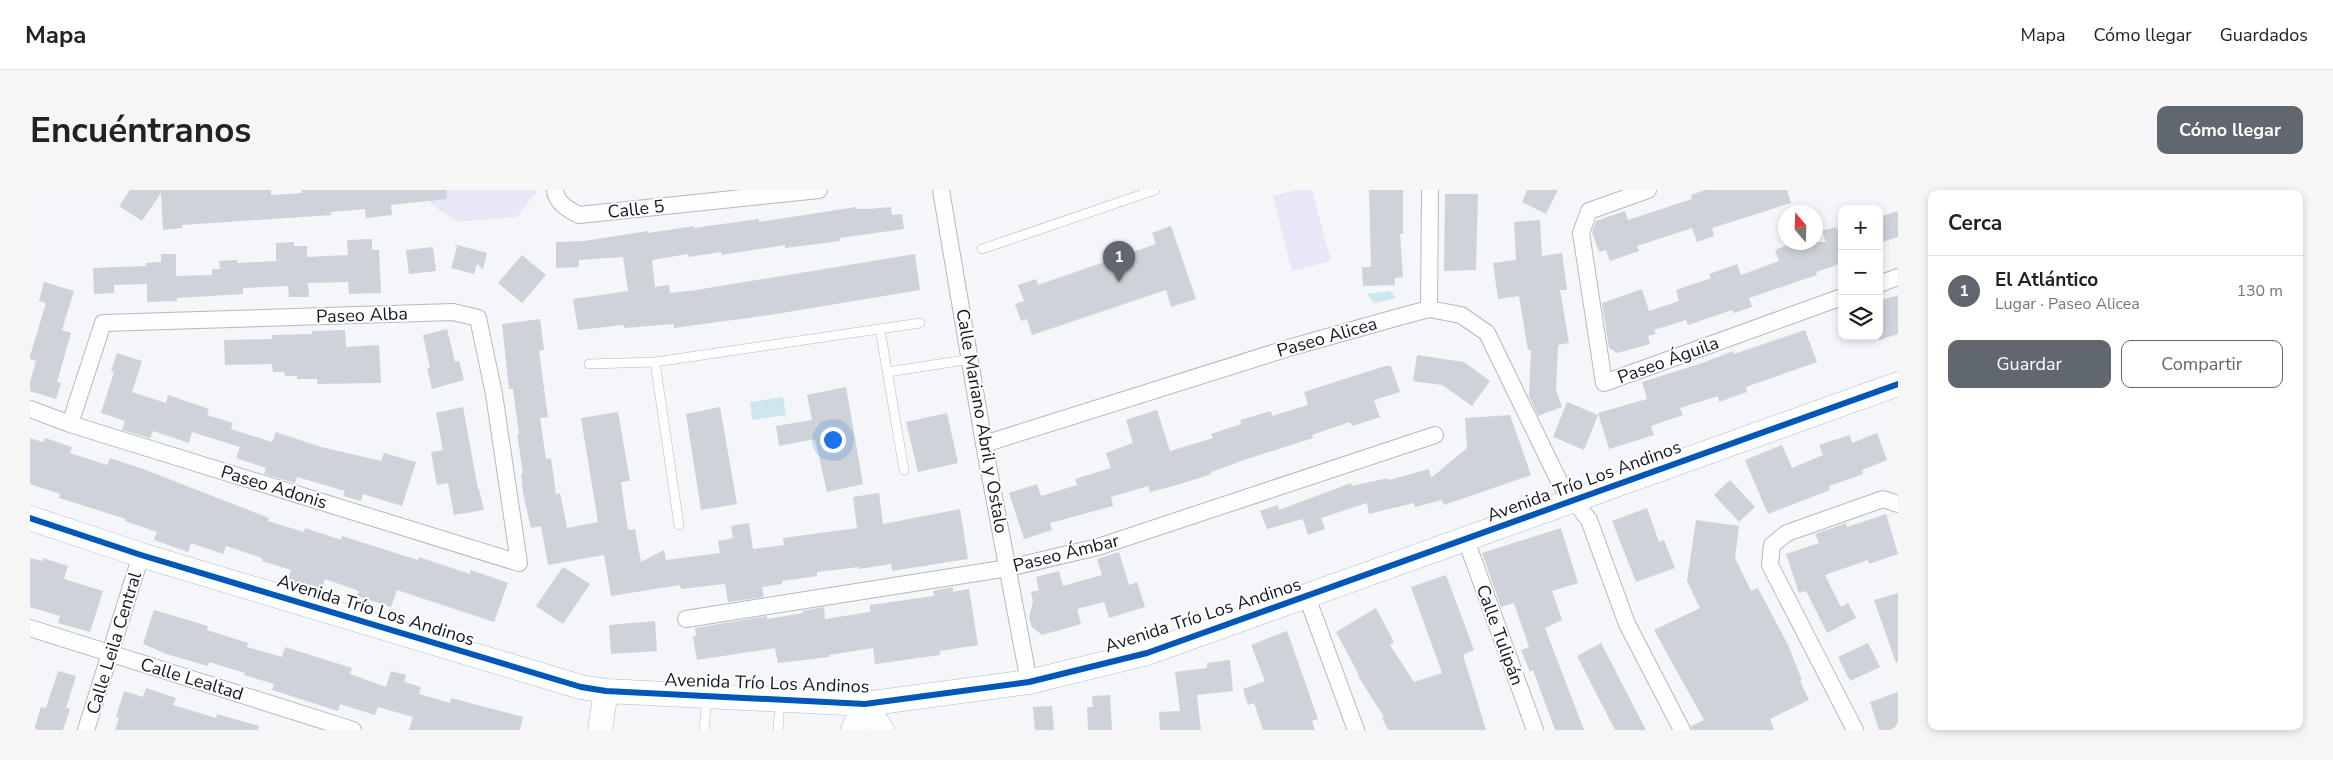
<!DOCTYPE html>
<html lang="es">
<meta charset="utf-8">
<style>
:root{--surface:#fff;--page:#f6f6f6;--text:#222;--muted:#767676;--line:#e0e0e0;--accent:#61676e}
body{margin:0;font-family:"Nunito Sans",sans-serif;background:var(--page);color:var(--text)}
.controls{position:absolute;right:15px;top:15px;display:grid;overflow:hidden;border-radius:10px;box-shadow:0 2px 8px #0003}
.controls button{width:45px;height:45px;display:grid;place-items:center;padding:0;border:0;border-bottom:1px solid var(--line);background:var(--surface);color:var(--text);font:25px sans-serif}
.compass{position:absolute;left:1748px;top:15px;width:45px;height:45px;border-radius:50%;background:var(--surface);box-shadow:0 2px 8px #0003;rotate:341deg}
.you{position:absolute;left:802px;top:249px;width:18px;height:18px;margin:-12px;border:4px solid #fff;border-radius:50%;background:#1a73e8;box-shadow:0 0 0 8px #1a73e833}
.badge{display:grid;place-items:center;width:32px;height:32px;border-radius:50%;background:var(--accent);color:#fff;font-size:16px;font-weight:700}
.pin{position:absolute;translate:-50% -41px;filter:drop-shadow(0 1px 2px #0008)}
.pin::after{content:'';position:absolute;top:26px;width:18px;height:15px;background:inherit;clip-path:polygon(0 0,100% 0,50% 100%)}
.list{margin:0;padding:0;list-style:none}
h2{display:flex;justify-content:space-between;align-items:center;height:65px;margin:0;padding:0 20px;font-size:21px}
h2 small{font-size:16px;font-weight:400;color:var(--muted)}
.list li{display:grid;grid-template-columns:32px 1fr auto;gap:15px;align-items:center;box-sizing:border-box;height:70px;padding:0 20px;border-top:1px solid var(--line)}
.list b{display:block;font-size:19px;white-space:nowrap}
.list p{margin:0;font-size:16px;white-space:nowrap;color:var(--muted)}
.list em{font-size:16px;font-style:normal;color:var(--muted)}
.actions{display:flex;gap:10px;padding:15px 20px}
.actions a{flex:1;padding:11px 0;border:1px solid var(--accent);border-radius:10px;text-align:center;font-size:18px;color:var(--accent)}
.actions .main{background:var(--accent);color:#fff}
.icon{flex:none;width:28px;height:28px;fill:none;stroke:currentColor;stroke-width:2;stroke-linecap:round;stroke-linejoin:round}
.map{position:relative;flex:none;width:1868px;height:540px;overflow:hidden;border-radius:10px}
header{display:flex;align-items:center;gap:30px;box-sizing:border-box;height:70px;padding:0 25px;background:var(--surface);border-bottom:1px solid var(--line)}
header strong{font-size:24px}
nav{display:flex;gap:28px;margin-inline-start:auto;font-size:18px}
.intro{display:flex;align-items:center;justify-content:space-between;box-sizing:border-box;height:120px;padding:0 30px}
h1{margin:0;font-size:35px}
.button{padding:12px 22px;border-radius:10px;background:var(--accent);color:#fff;font-size:18px;font-weight:700}
main{display:flex;gap:30px;padding:0 30px}
aside{flex:1;background:var(--surface);border-radius:10px;box-shadow:0 2px 8px #0003}
.map>svg:first-child{display:block}
.green{fill:#e7e7f7}
.water{fill:#cde7ee}
.building{fill:#cdd3d8}
.lines{fill:none;stroke-linecap:round;stroke-linejoin:round}
.lane-casing{stroke:#b4b9bf;stroke-width:10}
.street-casing{stroke:#b4b9bf;stroke-width:18}
.secondary-casing{stroke:#b4b9bf;stroke-width:25}
.lane{stroke:#fdfefe;stroke-width:9}
.street{stroke:#fdfefe;stroke-width:16}
.secondary{stroke:#fdfefe;stroke-width:24}
.cycleway-casing{stroke:#fff;stroke-width:9}
.cycleway{stroke:#0057b8;stroke-width:6}
.labels{text-anchor:middle;stroke-width:4;stroke-linejoin:round;paint-order:stroke}
.street-label{font-size:18px;fill:#121a23;stroke:#fff}
</style>
<header>
<strong>Mapa</strong>
<nav><a>Mapa</a><a>Cómo llegar</a><a>Guardados</a></nav>
</header>
<div class="intro"><h1>Encuéntranos</h1><a class="button">Cómo llegar</a></div>
<main>
<div class="map">
<svg width="1868" height="540" viewBox="0 0 1868 540">
<rect width="100%" height="100%" fill="#f4f6f9"/>
<!-- green -->
<path class="green" d="M399 0H508L487 27 427 32 401 14Z
M1266 0H1282L1301 71 1262 81 1243 6Z"/>
<!-- water -->
<path class="water" d="M1360 101 1366 108 1344 113 1337 104Z
M753 207 756 225 722 230 720 212Z"/>
<!-- building -->
<path class="building" d="M100 0H241V5L272 3 271 0H416L417 9 361 15 362 25 336 28 335 19 301 22V25L152 35V38L133 40 131 3 112 31 89 16Z
M1339 0H1373V44H1370L1373 87 1365 88V95L1333 96 1332 77H1341Z
M1497 0H1528L1516 24 1492 12Z
M1675 0H1757L1761 13 1682 38 1684 46 1667 52 1662 38 1607 56 1609 61 1580 71 1576 60 1569 62 1562 42 1566 31 1595 21 1598 30 1662 9 1661 5Z
M1415 4H1448L1446 80 1414 81Z
M826 17 827 19H838L861 17 862 25 872 24 874 39 810 48V51L755 58V55L692 65 691 62 659 67 658 64 622 70 625 97 639 95 640 103 666 100 885 64 890 100 740 125 644 138 643 134 594 138V135L548 140 543 109 598 101 593 67 549 70V77L526 78V52L554 51 618 41V43L664 36V38L729 29V32Z
M1868 21V47L1849 53V27Z
M1510 30 1512 66 1532 63 1537 100H1530L1539 153 1528 155 1526 200 1532 217 1508 226 1499 206 1501 160H1498L1489 106 1468 109 1463 73 1486 70 1484 32Z
M1141 36 1166 109 1141 117 1136 100 1002 145 997 129 991 131 985 114 994 111 988 95 1006 89 1008 95 1126 54 1122 43Z
M1805 37 1806 39 1812 37V73L1786 82 1787 85 1719 108 1722 117 1704 123 1702 120 1658 135 1656 130 1624 140 1626 144 1618 146 1620 154 1587 163 1579 158 1572 113 1612 99 1619 121 1649 111 1646 100 1681 88 1679 84 1707 74 1711 85 1749 71 1745 60 1765 52H1796L1792 41Z
M342 49V60H349L351 103 319 104 318 92 278 93 279 107H259L258 96 213 98V104L147 108V111L117 112V94L84 95V103L64 104 63 78 116 76V73L131 72V64H146V86L182 85V79H190L189 71 207 70V73L246 71V53L264 52V56H277V67L318 65 317 50Z
M424 54 457 63 453 79 447 74 444 84 421 78 427 57Z
M403 57 406 81 379 84 376 60Z
M492 65 516 85 492 113 468 93Z
M14 92 44 101 32 140 41 143 27 192 31 193 26 209 0 201V192L6 171 0 169V166L16 113 9 111Z
M1868 105V144L1849 150V111Z
M510 129 514 160 509 161 518 227 510 228 516 269 521 268 526 304 530 303 537 338 568 332 551 228 588 222 600 291 591 292 594 314 598 340 605 339 611 372 634 360 636 370 690 363 688 351 703 348 701 336 719 333 723 359 754 355 753 348 827 338 823 307 849 303 853 334 930 319 938 369 862 381 861 374 829 379V377L787 382V386L752 391V394L732 397 734 407 698 412 695 394 651 399 650 395 581 406 574 365 518 375 511 336 501 338 493 303 491 284 493 283 487 244H489L483 199H479L472 134Z
M417 139 425 172 429 171 434 190 402 199 397 179 400 178 393 145Z
M315 140 316 157 349 155 351 193 287 194V189H267V186H255L254 182H243L242 174 195 175 194 150 242 149V145L282 144V141Z
M1775 140 1787 172 1716 197 1717 202 1689 212 1688 206 1650 218 1653 225 1621 236 1624 245 1579 259 1568 223 1617 209 1612 192 1675 172 1703 161 1704 164Z
M87 163 112 171 102 202 136 213 138 205 179 219 177 225 203 233 201 239 242 252 246 242 291 257 351 271 354 263 386 272 372 316 333 304 331 311 313 306 315 301 267 287 265 293 234 284 236 278 206 268 210 257 162 242 159 253 123 241 120 248 92 240 95 231 71 223 84 182 81 181Z
M1387 165 1434 172 1460 191 1442 216 1412 195 1383 191Z
M1355 176H1361L1370 202 1344 210 1350 227 1322 236 1320 232 1282 245 1283 248 1217 269 1181 282 1182 284 1147 295 1120 302 1118 296 1081 307 1083 316 1020 333 1022 340 994 349 979 303 1007 294 1011 306 1047 295 1045 289 1081 278 1076 263 1103 253 1096 230 1127 220 1140 261 1183 248 1181 244 1211 234 1210 230 1241 221 1242 226 1278 215 1274 202Z
M816 197 833 294 797 302 785 249 749 256 746 236 782 230 777 205Z
M1537 212 1568 225 1554 260 1523 247Z
M433 217 448 299H449L454 320 424 325 418 293 407 295 401 262 413 260 406 223Z
M690 217 707 314 671 320 656 224Z
M917 223 928 273 888 282 876 232Z
M1480 225 1501 285 1414 315 1412 310 1385 317 1384 313 1339 324 1337 313 1291 328 1295 339 1278 345 1273 329 1237 339 1230 321 1248 315 1249 320 1321 293 1322 296 1358 288 1359 290 1399 279 1401 288 1437 258 1435 228Z
M1847 243 1857 270 1832 280 1833 284 1799 296 1800 300 1738 324 1715 270 1752 255 1762 278 1793 265 1789 255 1820 245 1822 253Z
M0 248 13 252 15 248 42 257 40 263 77 275 80 268 113 279 239 328 238 331 274 342 275 338 311 350 312 346 378 367 388 370 389 367 440 384 441 380 478 393 464 432 367 400 361 417 327 406 329 401 295 389 290 404 257 393 261 380 232 371V368L196 356 193 364 161 353 158 362 124 350 127 342 95 331 96 329 29 308 30 304 0 294Z
M1700 290 1725 317 1709 332 1684 305Z
M1617 318 1629 352 1634 350 1645 378 1606 392 1582 331Z
M1856 324 1868 364 1839 374 1838 370 1795 385 1811 417 1818 413 1826 428 1797 443 1776 401 1769 403 1756 364 1789 353 1785 344 1816 333 1817 337Z
M1666 330 1709 336 1705 368 1721 401 1728 398 1758 455 1772 490 1770 491 1779 510 1740 529 1744 540H1662L1661 536 1674 530 1624 440 1670 418 1657 391Z
M1531 338 1548 393 1522 401 1532 430 1515 438 1554 540H1525L1503 480 1500 482 1491 460 1499 457 1484 413 1471 417 1452 363Z
M1089 362 1099 395 1107 392 1115 417 1079 428 1074 412 1047 419 1051 434 1012 445 1002 437 999 428 1003 411 1001 402 1009 400 1006 387 1029 381 1033 396 1072 385 1067 369Z
M0 368 13 371V368L38 376 34 389 73 401 60 442 28 433 30 426 0 417Z
M533 377 560 394 533 434 506 416Z
M1416 385 1444 460 1433 465 1456 540H1358L1352 528 1354 527 1328 486 1329 485 1306 442 1346 418 1364 452 1360 455 1384 492 1412 483 1381 397Z
M923 397V402L939 399 948 455 910 461V465L845 474 843 458 799 465V467L748 473 745 458 667 470 663 447 666 446 665 438 737 426V429L773 423 772 421 794 417 795 429 840 422V415L904 406 903 401Z
M1868 403V472L1866 473 1844 410Z
M124 420 178 436 177 440 218 453 217 457 252 467 255 457 322 478 320 484 356 497 361 481 376 485 374 492 391 497 389 504 420 513 421 508 493 527 490 540H379L383 527 348 517 345 525 310 514 308 521 242 500 244 494 214 485 215 483 179 472 178 476 136 464 113 454Z
M625 431 627 461 581 464 579 435Z
M1257 441 1288 529 1282 531 1285 540H1233L1224 513 1218 515 1213 499 1235 491 1221 455Z
M1571 453 1616 540H1585L1547 466Z
M1838 453 1850 477 1820 491 1808 467Z
M1200 470 1203 501 1167 505 1171 540H1130L1129 522 1150 521 1145 482 1177 478V473Z
M28 481 46 486 36 518 40 519 33 540H4L11 517 16 518Z
M116 498 146 508 143 515 186 528 187 524 229 536 228 540H85L89 528 86 527 94 501 113 507Z
M1868 502V540H1849L1840 512Z
M1080 505 1082 540H1058L1057 517H1063L1062 506Z
M1022 516 1024 540H1005L1003 517Z"/>
<g class="lines">
<!-- lane casing -->
<g class="lane-casing">
<path id="lane" d="M952 59 1125 0
M850 139 874 280
M625 172 649 335
M559 174 625 172 890 133
M858 182 941 169
M674 540 677 507
M748 540 750 510"/>
</g>
<!-- street casing -->
<g class="street-casing">
<path id="street" d="M525 0C526 13 539 20 549 25L789 0
M911 0 954 254 999 492
M1618 0 1559 21 1551 43 1574 193 1812 107
M1849 94 1868 87
M1399 119 1400 0
M0 219 40 234 489 373 464 204 448 128 423 122 73 133 40 234
M954 254 1262 157 1376 125 1399 119 1431 125 1457 143 1530 293 1559 330 1597 434 1652 540
M1436 350 1505 540
M1277 407 1326 540
M656 429 978 378 1068 357 1405 245
M0 438 323 540
M56 540 111 365
M1825 540 1740 375 1742 355 1757 343 1853 309 1868 314"/>
</g>
<!-- secondary casing -->
<g class="secondary-casing">
<path id="secondary" d="M0 328 111 365 551 497 576 501 835 514 999 492 1117 463 1868 194
M835 514 852 540
M570 540 576 501
M823 540 835 514"/>
</g>
<!-- lane -->
<use href="#lane" class="lane"/>
<!-- street -->
<use href="#street" class="street"/>
<!-- secondary -->
<use href="#secondary" class="secondary"/>
<!-- cycleway casing -->
<g class="cycleway-casing">
<path id="cycleway" d="M0 328 111 365 551 497 576 501 835 514 999 492 1117 463 1868 194"/>
</g>
<!-- cycleway -->
<use href="#cycleway" class="cycleway"/>
</g>
<g class="labels">
<!-- street labels -->
<g class="street-label">
<text transform="translate(606 19) rotate(-6)" y="6">Calle 5</text>
<text transform="translate(332 125) rotate(-2)" y="6">Paseo Alba</text>
<text transform="translate(1297 147) rotate(-16)" y="6">Paseo Alicea</text>
<text transform="translate(1638 170) rotate(-20)" y="6">Paseo Águila</text>
<text transform="translate(952 231) rotate(80)" y="6">Calle Mariano Abril y Ostalo</text>
<text transform="translate(1554 291) rotate(-20)" y="6">Avenida Trío Los Andinos</text>
<text transform="translate(244 297) rotate(17)" y="6">Paseo Adonis</text>
<text transform="translate(1036 363) rotate(-14)" y="6">Paseo Ámbar</text>
<text transform="translate(346 420) rotate(17)" y="6">Avenida Trío Los Andinos</text>
<text transform="translate(1173 425) rotate(-18)" y="6">Avenida Trío Los Andinos</text>
<text transform="translate(1470 445) rotate(70)" y="6">Calle Tulipán</text>
<text transform="translate(84 453) rotate(-73)" y="6">Calle Leila Central</text>
<text transform="translate(162 489) rotate(17)" y="6">Calle Lealtad</text>
<text transform="translate(737 493) rotate(2)" y="6">Avenida Trío Los Andinos</text>
</g>
</g>
</svg>
<div class="controls">
<button>+</button>
<button>−</button>
<button><svg class="icon" aria-label="layers" viewBox="0 0 24 24"><path d="M12 4l9 5-9 5-9-5zM3 14l9 5 9-5"/></svg></button>
</div>
<svg class="compass" viewBox="-18 -18 36 36"><path d="M0-13l5 13h-10z" fill="#e53935"/><path d="M0 13l5-13h-10z" fill="#767676"/></svg>
<div class="you"></div>
<div class="pin badge" style="left:1089px;top:92px">1</div>
</div>
<aside>
<h2>Cerca<small></small></h2>
<ul class="list">
<li><span class="badge">1</span><div><b>El Atlántico</b><p>Lugar · Paseo Alicea</p></div><em>130 m</em></li>
</ul>
<div class="actions"><a class="main">Guardar</a><a>Compartir</a></div>
</aside>
</main>
